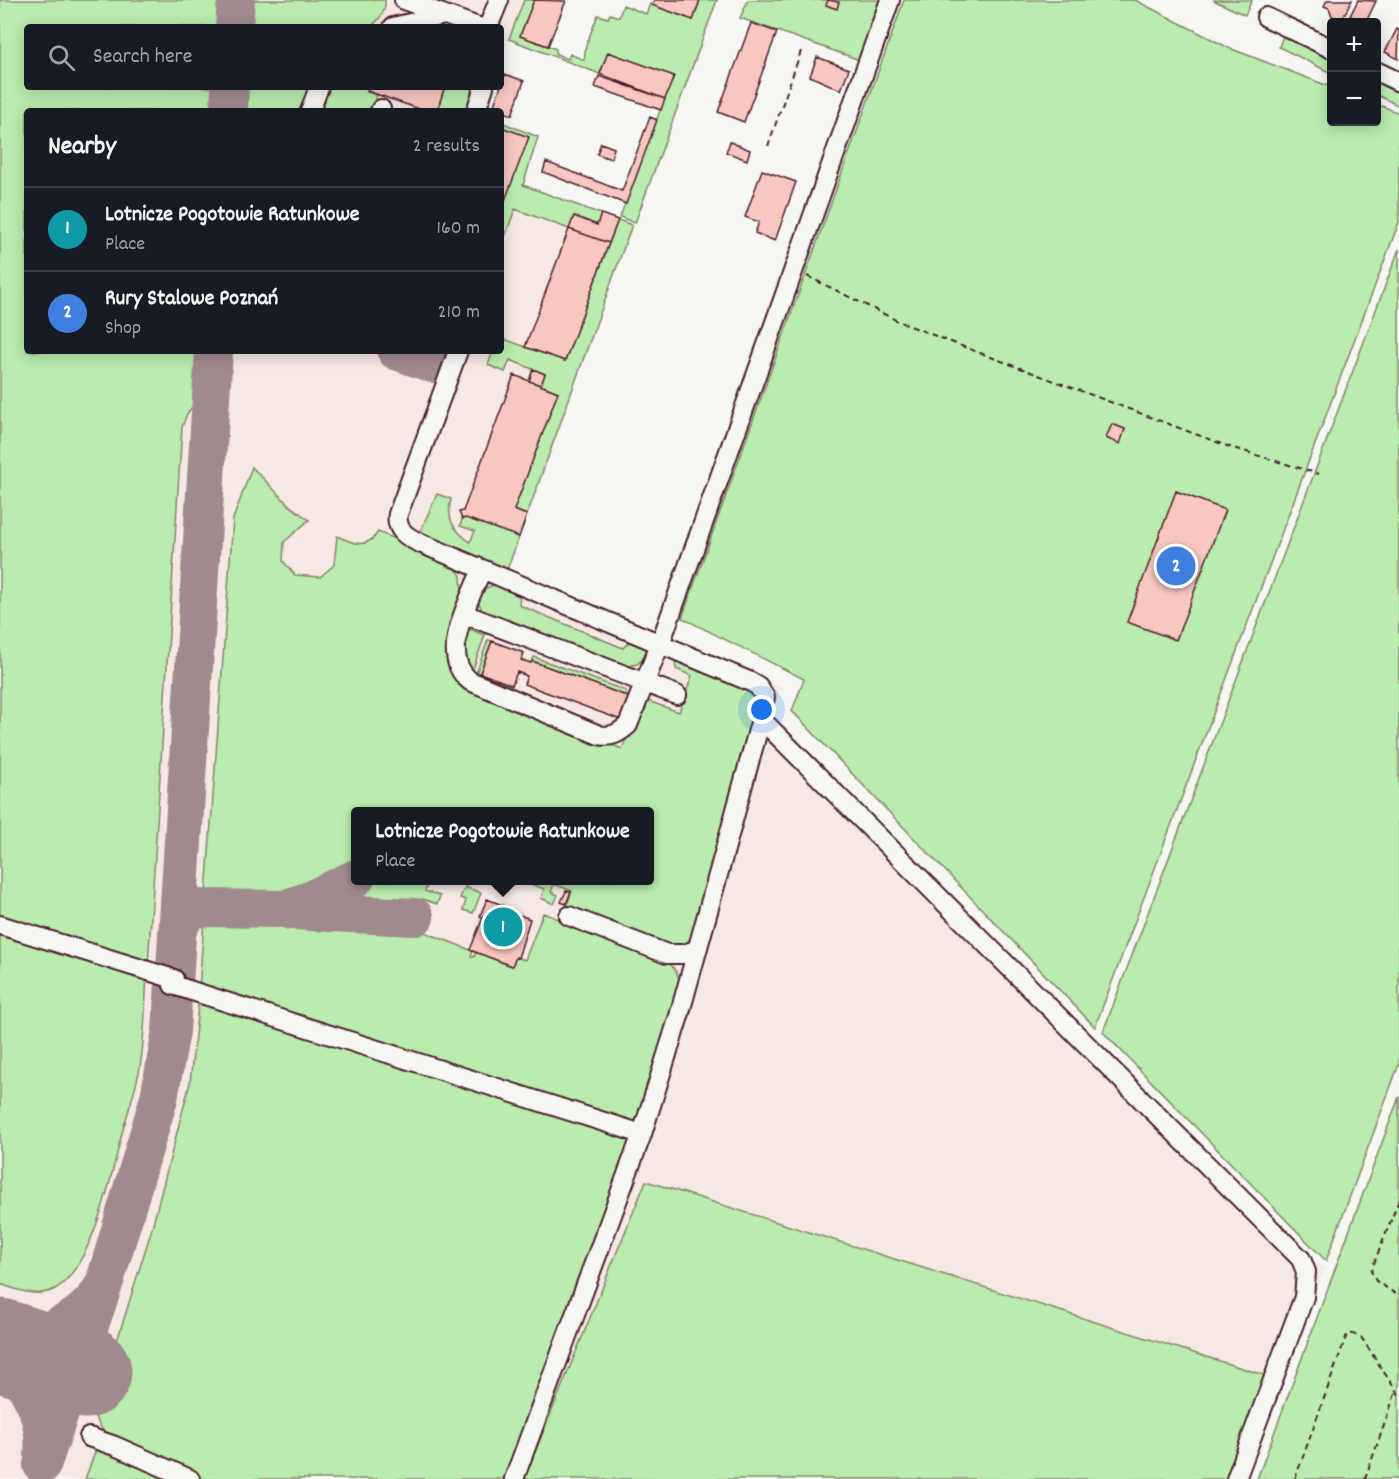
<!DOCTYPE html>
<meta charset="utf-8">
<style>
:root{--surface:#171b24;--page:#20242c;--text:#f1f3f6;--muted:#9ea1a6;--line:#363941;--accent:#b45309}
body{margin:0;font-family:Dekko,sans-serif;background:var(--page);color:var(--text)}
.controls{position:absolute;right:18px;top:18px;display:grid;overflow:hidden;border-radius:6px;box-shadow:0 3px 15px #0003}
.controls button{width:54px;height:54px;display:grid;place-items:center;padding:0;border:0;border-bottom:2px solid var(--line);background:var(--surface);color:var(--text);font:30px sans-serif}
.you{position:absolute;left:762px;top:710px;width:21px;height:21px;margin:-15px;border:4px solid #fff;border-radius:50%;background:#1a73e8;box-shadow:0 0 0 9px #1a73e833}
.badge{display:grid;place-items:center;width:39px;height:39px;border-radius:50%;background:var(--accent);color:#fff;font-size:20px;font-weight:700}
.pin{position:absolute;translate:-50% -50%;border:3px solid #fff;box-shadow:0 2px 6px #0006}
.popup{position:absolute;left:351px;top:807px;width:303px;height:78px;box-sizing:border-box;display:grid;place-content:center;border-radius:6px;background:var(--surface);filter:drop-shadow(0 2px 4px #0005);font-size:20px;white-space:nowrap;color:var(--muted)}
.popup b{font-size:22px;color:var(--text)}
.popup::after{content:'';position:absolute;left:50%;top:100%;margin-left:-12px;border:12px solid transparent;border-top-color:var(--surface)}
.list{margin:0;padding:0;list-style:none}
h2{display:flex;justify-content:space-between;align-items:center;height:78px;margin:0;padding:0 24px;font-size:26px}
h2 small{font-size:20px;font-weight:400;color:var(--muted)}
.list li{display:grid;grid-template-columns:39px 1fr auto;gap:18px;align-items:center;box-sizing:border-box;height:84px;padding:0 24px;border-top:2px solid var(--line)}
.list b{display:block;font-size:22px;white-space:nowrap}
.list p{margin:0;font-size:20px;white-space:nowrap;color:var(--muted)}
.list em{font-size:20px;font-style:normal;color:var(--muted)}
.icon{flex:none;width:33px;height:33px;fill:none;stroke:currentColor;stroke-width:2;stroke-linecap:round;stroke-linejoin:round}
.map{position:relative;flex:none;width:1399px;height:1479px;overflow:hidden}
.search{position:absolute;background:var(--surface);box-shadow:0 3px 15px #0003;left:24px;top:24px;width:480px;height:66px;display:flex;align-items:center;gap:15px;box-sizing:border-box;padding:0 21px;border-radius:6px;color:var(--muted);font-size:22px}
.panel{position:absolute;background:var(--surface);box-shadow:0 3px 15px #0003;left:24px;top:108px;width:480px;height:246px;border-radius:6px}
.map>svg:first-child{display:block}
.built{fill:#f6e8e3;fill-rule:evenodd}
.green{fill:#b9ecad;stroke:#82866c;stroke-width:1.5}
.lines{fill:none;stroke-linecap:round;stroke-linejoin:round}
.taxiway{stroke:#a08a8e;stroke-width:38}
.runway{stroke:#a08a8e;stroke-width:93}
.building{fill:#f7c7c0;stroke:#4a1f2b;stroke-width:1.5}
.minor-casing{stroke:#4a1f2b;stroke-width:22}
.path{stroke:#4a1f2b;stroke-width:2;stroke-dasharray:6 4.5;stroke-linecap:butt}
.minor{stroke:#f6f6f2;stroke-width:18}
</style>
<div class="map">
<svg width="1399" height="1479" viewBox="0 0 1399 1479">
<rect width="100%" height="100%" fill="#f6f6f2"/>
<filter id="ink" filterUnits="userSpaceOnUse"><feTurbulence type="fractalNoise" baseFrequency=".0167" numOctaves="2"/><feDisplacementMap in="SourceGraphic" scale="12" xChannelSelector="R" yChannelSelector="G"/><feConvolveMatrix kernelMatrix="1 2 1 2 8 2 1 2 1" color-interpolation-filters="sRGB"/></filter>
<g filter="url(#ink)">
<!-- built -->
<path class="built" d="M0 0H524L501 58V27H27V87H490L481 111H27V351H501V122L538 137 523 185 632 225 507 570 781 687 771 718 1324 1269 1245 1479H0ZM356 812H650V880H356Z"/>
<!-- green -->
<path class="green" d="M0 0H220L219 27H27V87H215L213 111H27V351H198L195 403 187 414 182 427 148 966 0 920Z
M251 0H385C387 11 379 20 371 27H250Z
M524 0H534L520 36 556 49V54L568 59 570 54 584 60 586 45 598 15 608 18 610 14 619 17 623 5 646 14 650 4 693 20 700 0H717L635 223 620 217 673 76 608 53 600 74 509 39Z
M748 0H883L860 60 740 18Z
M904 0H1135L1229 48 1331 87 1332 122H1376L1377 104 1399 113V222L1095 1027 792 711 804 679 682 618Z
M1213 0H1252L1245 15Z
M1283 36 1331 59V73L1279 47Z
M1376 81 1399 92V106L1377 95Z
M246 87H313L303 111H244Z
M327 87H369L367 92 377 95 371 111H317Z
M438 87H480L472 111H437L444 89Z
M501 122 538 137 523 185 601 214 597 225 574 216 569 229 515 209 501 248Z
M618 220 632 225 527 515 514 510 558 392 541 385 545 374 510 360 505 372 488 365 493 351H501V338L565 361Z
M1399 249V1064L1326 1261 1103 1032Z
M252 467 289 505 309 520 284 542 283 561 295 575 320 577 334 565 337 536C352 543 367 550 378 532L449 561 456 568 461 576 462 592 450 646 466 684 622 749 642 699 679 712 692 676 676 669 675 663 679 660 749 689 755 698 757 707 696 933 684 945 665 947 566 908 572 891 554 884 551 892 558 895 554 904 541 898 544 889 523 881 650 880V812H356V880L429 881 425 891 440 896 437 904 422 899 412 927 473 951 471 956 474 957 476 952 512 966 516 957 525 960 543 913 662 958C672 965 677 970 680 982L639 1123 631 1126 199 990 233 519Z
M437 494 451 499C446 520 454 530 470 542L475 531 460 526 462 519 466 518 519 537 507 570 657 634 420 537V532Z
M493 585H501L520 594 519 605 623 648 630 641 646 648V657L637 664 626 667 486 615C479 607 477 602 480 591Z
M469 629 485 635 470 677 465 671 463 633Z
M488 640 492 641 480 673 512 685 506 688 479 677 477 671Z
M534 657 626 691V696L532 661Z
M465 887 481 893 473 913 463 910 466 900 460 898Z
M0 928 147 975C145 1005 145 1036 140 1067 136 1089 128 1111 122 1133 112 1174 93 1264 57 1288 39 1299 18 1290 0 1284Z
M199 997 633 1140 508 1479H200L118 1442C106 1436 100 1428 94 1415L150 1235 190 1083Z
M1399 1097V1479H1257Z
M646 1181 1264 1375 1227 1479H524Z
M105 1448 182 1479H85L96 1450Z"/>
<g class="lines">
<!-- taxiway -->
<path class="taxiway" d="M234 27 236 0
M229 111 230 87
M396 351 432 364
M291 911 415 917
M177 931 187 913 193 908 284 909 310 900 356 878
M0 1343C36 1338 82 1323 101 1289
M0 1358C28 1380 47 1418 43 1455
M42 1465 105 1281 159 1098 171 1031 214 351"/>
<!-- runway -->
<path class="runway" d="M0 1345 85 1372"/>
</g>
<!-- building -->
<path class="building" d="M534 0 566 1 548 46 520 36Z
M654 0H700L693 20 652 5Z
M828 0 839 2 837 9 826 5Z
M1327 0H1352L1341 21 1332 16 1329 8 1324 6Z
M1358 0 1376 1 1366 22 1350 16Z
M751 23 777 32 744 122 718 112Z
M1397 29 1399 30 1398 59 1385 52Z
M608 52 674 76 665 99 600 74Z
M817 57 849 69 841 90 810 76Z
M505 74 524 81 512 115 493 108Z
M599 76 665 99 661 110 595 87Z
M369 87H438L444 89 437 111H425L367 91Z
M650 117 657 120 626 204 543 172 546 162 622 191Z
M501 127 529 137 501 211Z
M730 142 750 150 747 160 726 152Z
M601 143 614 148 611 159 597 154Z
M762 170 796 182 775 241 755 233 759 222 745 217Z
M601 214 618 220 609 243 569 229 574 216 597 225Z
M569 229 609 243 565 361 525 347Z
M533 369 545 374 541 385 529 381Z
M514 375 558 392 514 510 527 515 519 537 466 518 462 519 459 512 463 511Z
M1112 424 1125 429 1120 444 1106 438Z
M1176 491 1225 510 1176 640 1127 622Z
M492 641 524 653 521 660 531 663 532 661 629 697 621 720 524 684 527 676 517 672 512 685 480 673Z
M566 891 571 892 566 904 561 902Z
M487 899 505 906 504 909 530 919 518 958 516 957 512 966 470 950 483 917 480 916Z"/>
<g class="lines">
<!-- minor casing -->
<g class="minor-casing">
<path id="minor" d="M404 0 478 27
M1266 17 1332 49
M393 27 445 15
M488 27 499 0
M1376 71 1399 82
M310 111 319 87
M380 111 381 109
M476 111 484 87
M458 351 398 514C395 530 407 537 420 543L751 682 758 686 765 697 760 723 679 1016 642 1134 514 1479
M482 569C470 600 437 655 470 681L599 735C611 738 619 733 628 725L663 636 890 0
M464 614 677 695
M760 723 768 726 1301 1259 1306 1272 1304 1297 1236 1479
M569 916 667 954H683L697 950
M0 925 174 979
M173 985 642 1134
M89 1437 115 1446 190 1479"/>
</g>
<!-- path -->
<path class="path" d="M768 146 801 51
M807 276 900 322 951 342 1227 446 1319 474
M1399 1200 1371 1271 1376 1281 1399 1296
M1295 1479 1346 1337 1350 1333 1361 1337 1399 1395
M1365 1479 1396 1391"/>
<!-- minor -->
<use href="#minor" class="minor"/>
</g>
</g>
</svg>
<div class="controls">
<button>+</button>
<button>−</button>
</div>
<div class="you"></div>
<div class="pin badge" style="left:503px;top:927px;background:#0f9aa8">1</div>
<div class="popup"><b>Lotnicze Pogotowie Ratunkowe</b>Place</div>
<div class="pin badge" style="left:1176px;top:566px;background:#3f7fe0">2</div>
<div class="search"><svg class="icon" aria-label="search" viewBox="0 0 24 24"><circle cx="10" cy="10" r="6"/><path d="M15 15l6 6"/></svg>Search here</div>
<section class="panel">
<h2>Nearby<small>2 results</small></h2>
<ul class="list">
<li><span class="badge" style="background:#0f9aa8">1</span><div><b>Lotnicze Pogotowie Ratunkowe</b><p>Place</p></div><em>160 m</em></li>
<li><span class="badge" style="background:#3f7fe0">2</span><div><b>Rury Stalowe Poznań</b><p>Shop</p></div><em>210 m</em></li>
</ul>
</section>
</div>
